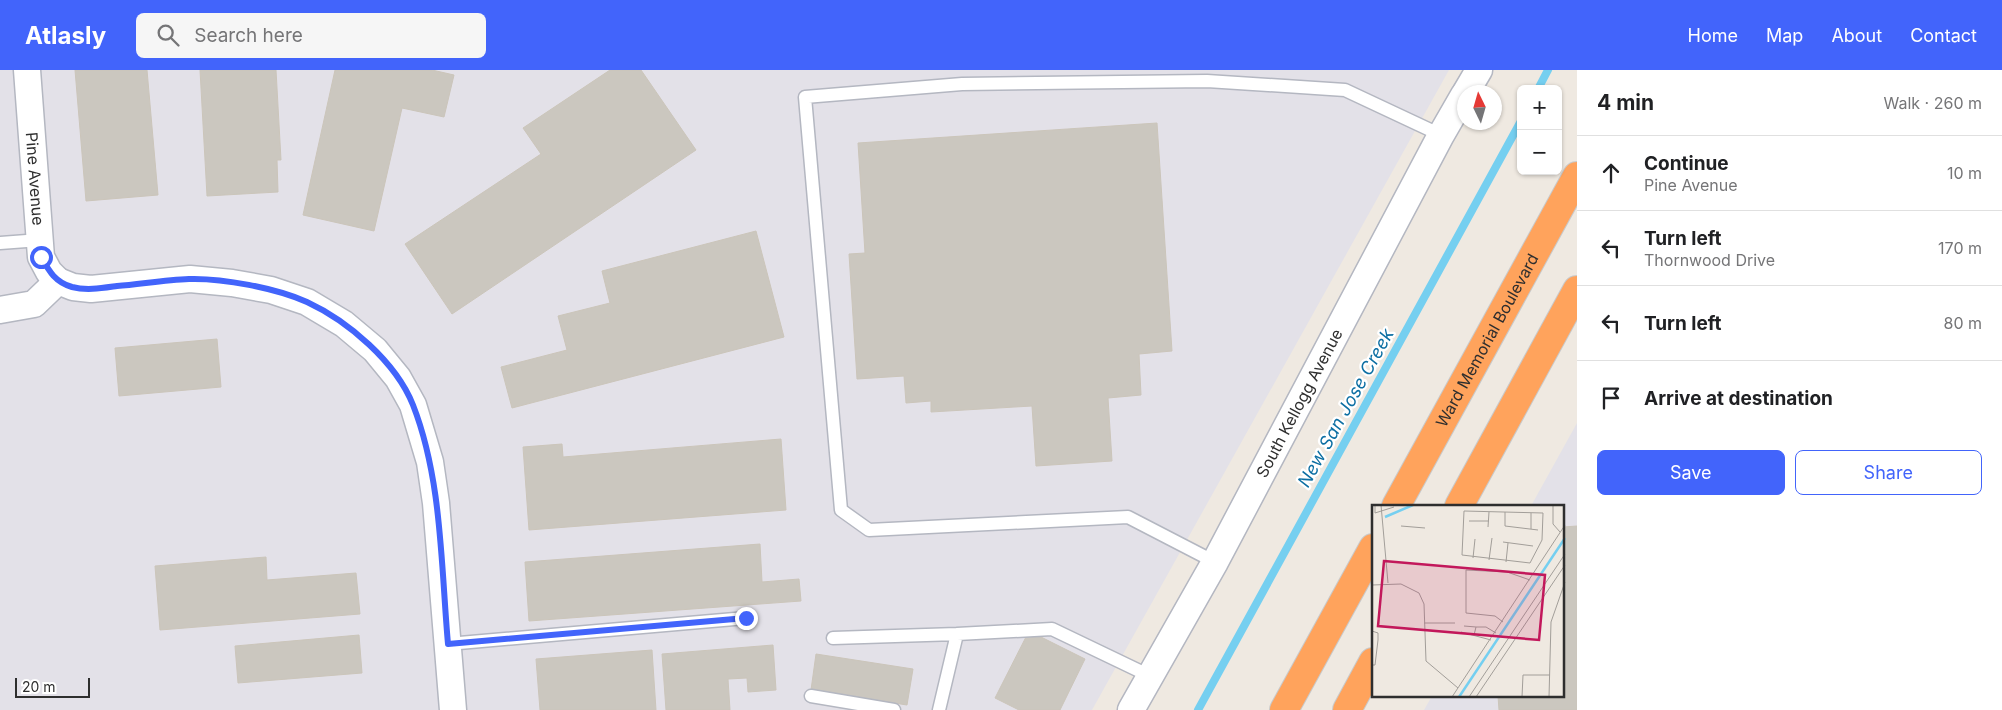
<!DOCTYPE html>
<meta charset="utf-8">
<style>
:root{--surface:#fff;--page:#f6f6f6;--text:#202124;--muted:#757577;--line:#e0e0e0;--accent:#4264fb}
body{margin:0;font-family:Inter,sans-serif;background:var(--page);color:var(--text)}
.controls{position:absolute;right:15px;top:15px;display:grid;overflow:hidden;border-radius:8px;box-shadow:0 1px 4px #0004}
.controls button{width:45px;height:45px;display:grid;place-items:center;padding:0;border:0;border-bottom:1px solid var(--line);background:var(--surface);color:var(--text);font:25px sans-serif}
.compass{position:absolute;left:1457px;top:15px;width:45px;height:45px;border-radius:50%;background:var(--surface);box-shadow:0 1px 4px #0004;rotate:355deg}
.scale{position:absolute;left:15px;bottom:12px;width:75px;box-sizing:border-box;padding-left:5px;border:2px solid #2e2e2e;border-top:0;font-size:14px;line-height:18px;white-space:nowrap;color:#2e2e2e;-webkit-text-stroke:4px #fff;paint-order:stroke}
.stop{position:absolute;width:15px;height:15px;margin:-11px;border:4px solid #4264fb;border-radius:50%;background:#fff}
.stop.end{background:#4264fb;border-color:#fff;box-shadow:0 1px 5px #0008}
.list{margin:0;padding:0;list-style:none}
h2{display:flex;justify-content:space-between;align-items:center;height:65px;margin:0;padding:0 20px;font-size:21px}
h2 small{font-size:16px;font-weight:400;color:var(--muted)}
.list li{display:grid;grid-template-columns:32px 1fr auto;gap:15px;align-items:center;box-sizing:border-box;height:75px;padding:0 20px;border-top:1px solid var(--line)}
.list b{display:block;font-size:19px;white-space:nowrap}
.list p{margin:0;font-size:16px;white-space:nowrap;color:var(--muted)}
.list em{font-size:16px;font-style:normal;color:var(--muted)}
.actions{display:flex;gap:10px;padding:15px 20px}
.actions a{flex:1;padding:11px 0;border:1px solid var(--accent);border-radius:8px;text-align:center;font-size:18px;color:var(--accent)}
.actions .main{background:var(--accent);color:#fff}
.icon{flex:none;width:28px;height:28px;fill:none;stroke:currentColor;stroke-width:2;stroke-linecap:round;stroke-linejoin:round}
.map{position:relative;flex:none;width:1577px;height:640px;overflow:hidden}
header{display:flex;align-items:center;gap:30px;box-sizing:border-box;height:70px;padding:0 25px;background:var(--accent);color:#fff}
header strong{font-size:24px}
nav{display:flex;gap:28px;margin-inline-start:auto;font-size:18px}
.search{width:350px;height:45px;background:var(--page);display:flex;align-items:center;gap:12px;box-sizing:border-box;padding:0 18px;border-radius:8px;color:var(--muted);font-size:19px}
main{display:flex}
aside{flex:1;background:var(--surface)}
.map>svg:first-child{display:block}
.industrial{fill:#e3e1e8}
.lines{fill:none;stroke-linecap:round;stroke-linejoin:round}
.stream{stroke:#75cff0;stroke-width:8}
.building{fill:#cbc7bf;stroke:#cbc5ba}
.service-casing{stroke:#b4b7c1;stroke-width:15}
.minor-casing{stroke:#b4b7c1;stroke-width:29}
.motorway-casing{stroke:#c9c9c9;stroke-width:30}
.service{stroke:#fff;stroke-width:12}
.minor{stroke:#fff;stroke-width:26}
.motorway{stroke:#ffa35c;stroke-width:28}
.route{stroke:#4264fb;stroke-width:6}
.labels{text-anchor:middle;stroke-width:4.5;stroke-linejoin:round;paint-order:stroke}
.street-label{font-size:16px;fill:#2e2e2e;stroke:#fff}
.water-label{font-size:18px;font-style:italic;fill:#0d6fa3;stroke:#fff}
.inset-river{fill:none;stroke:#75cff0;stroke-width:2.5}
.inset-road{fill:none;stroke:#a29e99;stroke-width:1}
.view{fill:#c2185b;fill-opacity:0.15;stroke:#c2185b;stroke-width:2.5}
.inset-edge{fill:none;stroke:#2e2e2e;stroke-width:2.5}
</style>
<header>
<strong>Atlasly</strong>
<div class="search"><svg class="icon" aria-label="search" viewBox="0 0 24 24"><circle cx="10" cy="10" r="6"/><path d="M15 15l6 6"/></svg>Search here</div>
<nav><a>Home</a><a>Map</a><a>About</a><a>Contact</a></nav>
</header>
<main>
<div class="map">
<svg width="1577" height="640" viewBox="0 0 1577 640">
<rect width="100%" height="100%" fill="#efe9e1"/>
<!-- industrial -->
<path class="industrial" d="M0 0H1449L1092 640H0Z
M1577 353V640H1424L1432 626H1563V436H1531Z"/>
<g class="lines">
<!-- stream -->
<path class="stream" d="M1538 19 1548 0
M1198 640 1521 51"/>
</g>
<!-- building -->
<path class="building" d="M75 0H147L158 125 86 131Z
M200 0H276L281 90H277L278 122 207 126Z
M335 0H432L454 5 444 47 402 38 374 161 303 145Z
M610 0H641L696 80 452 244 405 174 541 84 523 58Z
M1157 53 1172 281 1139 284 1141 325 1108 328 1112 391 1036 396 1032 336 931 342V331L906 333 904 306 857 309 849 184 865 183 858 73Z
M756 161 784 267 512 338 501 297 567 280 558 246 610 233 602 201Z
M217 269 221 317 119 326 115 278Z
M781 369 786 440 529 460 523 377 562 374 563 387Z
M1577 456V640H1499L1498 626H1563V457Z
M760 474 762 512 799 509 801 531 529 551 525 492Z
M266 487 267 510 356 503 360 544 160 560 155 496Z
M1029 561 1085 589 1060 640H1019L995 628Z
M359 565 362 603 238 613 235 576Z
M773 575 776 620 748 622 747 608 728 609 730 640H666L662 584Z
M652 580 656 640H540L536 589Z
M816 584 913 599 907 635 811 620Z"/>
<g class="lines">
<!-- service casing -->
<g class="service-casing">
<path id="service" d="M0 173 40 170
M1215 492 1128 447 869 460 841 440 805 27 962 14 1207 11 1345 20 1441 65
M957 564 1052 559 1150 606
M833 568 957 564 939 640
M448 574 746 548
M811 626 894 640"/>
</g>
<!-- minor casing -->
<g class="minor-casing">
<g id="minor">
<path id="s1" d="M27 0 41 187 49 202 58 211"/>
<path d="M1466 22 1479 0"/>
<path d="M0 240 34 234 58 211 73 217 91 219 190 209 232 213 271 220 307 232 344 254 375 280 398 308 413 335 430 392 436 433 453 640"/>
<path id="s2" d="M1131 640 1215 492 1441 65 1464 25"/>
</g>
</g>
<!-- motorway casing -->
<g class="motorway-casing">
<g id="motorway">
<path id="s3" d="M1396 436 1577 106"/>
<path d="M1459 436 1577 220"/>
<path d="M1284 640 1373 478"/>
<path d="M1347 640 1373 592"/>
</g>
</g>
<!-- service -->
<use href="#service" class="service"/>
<!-- minor -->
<use href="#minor" class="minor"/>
<!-- motorway -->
<use href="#motorway" class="motorway"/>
</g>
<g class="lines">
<!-- route -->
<path class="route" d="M41 187C49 201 55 212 72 217 87 221 103 218 117 216 141 214 165 210 189 209 222 208 276 218 307 232 348 251 396 292 413 335 442 409 441 496 448 574L746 548"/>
</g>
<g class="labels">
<!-- street labels -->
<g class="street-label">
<text dy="6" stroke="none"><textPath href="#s1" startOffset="109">Pine Avenue</textPath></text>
<text dy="6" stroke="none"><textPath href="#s3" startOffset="189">Ward Memorial Boulevard</textPath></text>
<text dy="6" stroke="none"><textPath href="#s2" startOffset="350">South Kellogg Avenue</textPath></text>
</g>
<!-- water labels -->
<g class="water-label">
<text transform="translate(1346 338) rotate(-61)" y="6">New San Jose Creek</text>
</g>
</g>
<!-- overview -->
<g transform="translate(1372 435)">
<rect width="192" height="192" fill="#efe9e1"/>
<path class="inset-river" d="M13 12 41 0M87 192 193 33"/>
<path class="inset-road" d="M3 0V8L22 2M9 0 16 78M181 0V19L188 27M92 6 171 8 170 35 158 58 90 50ZM133 7V21L166 25M97 16H117M29 21 53 23M116 22 117 7M159 24V8M131 37 161 41M101 53 103 34M117 55 120 33M134 57 136 38M0 80 29 79 47 88 52 99 54 156 86 183M131 117 123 111 94 108V65L135 67 158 75M52 118H83M92 121 104 122 102 130M104 122H114L124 128M0 126 6 128V135L3 160H0M89 127 119 135M80 192 193 20M97 192 193 49M104 192 193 60M150 192 151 170H178M177 192 179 117 193 77"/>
<path class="view" d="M12 56 173 70 167 135 6 121Z"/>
<rect width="192" height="192" class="inset-edge"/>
</g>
</svg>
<div class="controls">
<button>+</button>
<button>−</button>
</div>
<svg class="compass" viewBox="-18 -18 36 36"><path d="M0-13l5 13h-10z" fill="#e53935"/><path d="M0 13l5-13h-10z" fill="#757577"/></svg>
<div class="scale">20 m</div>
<div class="stop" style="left:41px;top:187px"></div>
<div class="stop end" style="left:746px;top:548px"></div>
</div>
<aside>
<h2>4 min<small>Walk · 260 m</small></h2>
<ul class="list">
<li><svg class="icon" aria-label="ahead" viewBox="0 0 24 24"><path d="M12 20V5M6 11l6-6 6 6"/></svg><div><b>Continue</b><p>Pine Avenue</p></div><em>10 m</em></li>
<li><svg class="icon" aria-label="left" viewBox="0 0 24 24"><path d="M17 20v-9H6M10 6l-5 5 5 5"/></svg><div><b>Turn left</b><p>Thornwood Drive</p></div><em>170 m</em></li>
<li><svg class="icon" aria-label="left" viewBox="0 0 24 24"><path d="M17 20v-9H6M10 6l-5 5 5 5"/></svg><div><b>Turn left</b></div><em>80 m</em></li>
<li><svg class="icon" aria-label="arrive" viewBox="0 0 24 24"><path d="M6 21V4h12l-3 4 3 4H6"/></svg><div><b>Arrive at destination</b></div></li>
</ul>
<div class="actions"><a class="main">Save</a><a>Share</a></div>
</aside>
</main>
